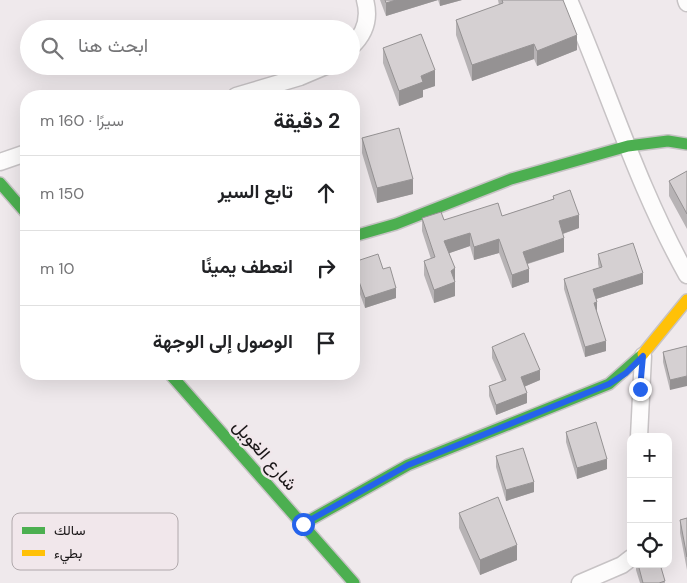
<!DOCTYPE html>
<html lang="ar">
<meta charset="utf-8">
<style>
:root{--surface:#fff;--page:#f2f2f2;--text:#202124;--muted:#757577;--line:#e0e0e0}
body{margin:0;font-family:"DM Sans",Vazirmatn,sans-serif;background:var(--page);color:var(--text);direction:rtl}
.controls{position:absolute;right:15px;bottom:15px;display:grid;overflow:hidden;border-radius:10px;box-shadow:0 5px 20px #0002}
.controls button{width:45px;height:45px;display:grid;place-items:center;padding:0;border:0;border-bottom:1px solid var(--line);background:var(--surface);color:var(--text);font:25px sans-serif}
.stop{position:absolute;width:15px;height:15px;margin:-11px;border:4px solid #2563eb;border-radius:50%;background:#fff}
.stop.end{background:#2563eb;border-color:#fff;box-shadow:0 1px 5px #0008}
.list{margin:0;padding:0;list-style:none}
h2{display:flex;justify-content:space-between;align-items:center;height:65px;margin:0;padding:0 20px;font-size:21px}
h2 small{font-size:16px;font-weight:400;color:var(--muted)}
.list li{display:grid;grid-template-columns:32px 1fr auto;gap:15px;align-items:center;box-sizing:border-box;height:75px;padding:0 20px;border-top:1px solid var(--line)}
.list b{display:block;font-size:19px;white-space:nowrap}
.list em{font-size:16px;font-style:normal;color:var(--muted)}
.icon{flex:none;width:28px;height:28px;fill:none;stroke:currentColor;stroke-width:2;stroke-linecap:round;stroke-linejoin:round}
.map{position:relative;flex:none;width:687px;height:583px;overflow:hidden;direction:ltr}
.search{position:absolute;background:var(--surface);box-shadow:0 5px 20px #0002;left:20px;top:20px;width:340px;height:55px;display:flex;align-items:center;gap:12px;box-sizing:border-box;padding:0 18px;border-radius:28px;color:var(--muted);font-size:19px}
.panel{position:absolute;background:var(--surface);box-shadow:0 5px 20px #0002;left:20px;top:90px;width:340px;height:290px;border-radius:20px;direction:rtl}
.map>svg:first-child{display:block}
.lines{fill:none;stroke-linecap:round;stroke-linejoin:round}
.street-casing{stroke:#c7c3c5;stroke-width:19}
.fast-casing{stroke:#c7c3c5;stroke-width:14}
.slow-casing{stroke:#c7c3c5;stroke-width:14}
.street{stroke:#fdfcfc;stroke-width:16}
.fast{stroke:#4caf50;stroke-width:11}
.slow{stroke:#ffc107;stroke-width:11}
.wall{fill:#b7b3b5}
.shaded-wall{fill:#959293}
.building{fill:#d5d0d2;stroke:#959293}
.route{stroke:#2563eb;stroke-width:6}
.labels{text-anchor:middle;stroke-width:5;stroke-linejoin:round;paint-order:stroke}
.street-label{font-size:18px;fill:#181516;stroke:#f1e7eb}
.key{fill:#f1e7eb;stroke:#b0a8ab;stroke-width:1}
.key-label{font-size:14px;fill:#181516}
</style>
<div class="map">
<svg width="687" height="583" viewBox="0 0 687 583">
<rect width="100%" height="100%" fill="#efe9ec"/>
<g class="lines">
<!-- street casing -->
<g class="street-casing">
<path id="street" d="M569 0C609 92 638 188 687 275
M686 0 687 3
M351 47C365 34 370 18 365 0
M236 96 300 77 326 66
M0 162 26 153
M639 437 643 356
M580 583 622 565 631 558"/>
</g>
<!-- fast casing -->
<g class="fast-casing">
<path id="fast" d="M0 183 26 213
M354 236 396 224 511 179 628 146 668 141 687 144
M170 374 354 583
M303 524 408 465 609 384 643 354"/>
</g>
<!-- slow casing -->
<g class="slow-casing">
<path id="slow" d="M643 354 687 300"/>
</g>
<!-- street -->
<use href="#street" class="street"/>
<!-- fast -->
<use href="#fast" class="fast"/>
<!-- slow -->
<use href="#slow" class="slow"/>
</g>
<!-- wall -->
<path class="wall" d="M380 0H462L440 6 438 0 386 16Z
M498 0H563L577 50 537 66 534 59 472 81 456 35V20L499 5Z
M383 48 435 86 423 90V97L399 106 383 63Z
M362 138 413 194 377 203 362 153Z
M687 171V229L669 196V181Z
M553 196 579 228 563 234 564 252 528 264 529 282 512 288 499 253 474 260 470 246 449 253 455 268V296L434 303 424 275V261L431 259 422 231V218L444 220 502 216 553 199Z
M598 254 643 284 596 299 597 313 606 351 585 357 564 289V279L599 268 598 264Z
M354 262 383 269 396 298 365 308 357 286Z
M687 346 670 390 663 362V352Z
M492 347 540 380 524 387 527 403 496 415 489 396V386L502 381 492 358Z
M566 432 607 469 577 479 566 442Z
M496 456 534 492 506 501 496 467Z
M459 513 517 560 480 575 459 528Z
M687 518V570L680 533V520Z
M636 564H660L665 583H640L636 570Z"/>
<!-- shaded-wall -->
<path class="shaded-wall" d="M396 0H438L386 16V3Z
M440 0H462L440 6Z
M577 35V50L537 66V51Z
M534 44V59L472 81V65Z
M435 70V86L423 90V97L399 106V91L421 76Z
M413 179V194L377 203V188Z
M579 215V228L559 235V221Z
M470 233V246L444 255V241Z
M564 238V252L523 265V252Z
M499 239V253L474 260V247Z
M455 268V296L434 303V290L451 271Z
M529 269V282L512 288V275Z
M643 273V284L593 300V289Z
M354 276H357V286L354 287Z
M396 288V298L365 308V298Z
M597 302V313L594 303Z
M606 341V351L585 357V347Z
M540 370V380L521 388V377Z
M687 376V386L670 390V380Z
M527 393V403L496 415V405Z
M607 459V469L577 479V468Z
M534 482V492L506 501V490Z
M517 545V560L480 575V560Z"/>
<!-- building -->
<path class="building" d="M385 0H396L386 3Z
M502 0H563L577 35 537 51 534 44 472 65 456 20 503 3Z
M421 34 435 70 421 76 423 82 399 91 383 48Z
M399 128 413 179 377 188 362 138Z
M687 171V214L669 181Z
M570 190 579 215 559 221 564 238 523 252 529 269 512 275 499 239 474 247 470 233 444 241 455 268 451 271 455 282 434 290 424 261 435 257 422 218 441 212 444 220 498 203 502 216 554 199 553 196Z
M633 243 643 273 593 289 597 302 594 303 606 341 585 347 564 279 602 267 598 254Z
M378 254 383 269 390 267 396 288 365 298 357 276H354V262Z
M524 333 540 370 521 377 527 393 496 405 489 386 506 380 492 347Z
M687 346V376L670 380 663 352Z
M596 422 607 459 577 468 566 432Z
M523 448 534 482 506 490 496 456Z
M498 497 517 545 480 560 459 513Z
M687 518V557L680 520Z
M638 564H660L665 581 659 583H643Z"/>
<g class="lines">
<!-- route -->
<path class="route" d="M303 524 408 465 609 384 626 373 643 356 640 389"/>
</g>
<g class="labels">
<!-- street labels -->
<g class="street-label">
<text transform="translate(265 455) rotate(49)" y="6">شارع الغويل</text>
</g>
</g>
<!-- legend -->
<rect x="12" y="513" width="166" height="57" rx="8" class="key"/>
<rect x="22" y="527" width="23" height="7" fill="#4caf50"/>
<rect x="22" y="550" width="23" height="6" fill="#ffc107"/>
<g class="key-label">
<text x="54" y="535">سالك</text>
<text x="54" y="558">بطيء</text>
</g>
</svg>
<div class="controls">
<button>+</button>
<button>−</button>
<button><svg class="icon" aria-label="locate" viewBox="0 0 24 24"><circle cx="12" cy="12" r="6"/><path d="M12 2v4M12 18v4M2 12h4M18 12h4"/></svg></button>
</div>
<div class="stop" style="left:303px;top:524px"></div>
<div class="stop end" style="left:640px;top:389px"></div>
<div class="search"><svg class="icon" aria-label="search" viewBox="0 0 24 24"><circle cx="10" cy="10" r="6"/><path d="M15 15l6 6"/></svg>ابحث هنا</div>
<section class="panel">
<h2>2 دقيقة<small>سيرًا · 160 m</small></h2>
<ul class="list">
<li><svg class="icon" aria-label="ahead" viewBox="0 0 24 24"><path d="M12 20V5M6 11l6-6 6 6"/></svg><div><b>تابع السير</b></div><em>150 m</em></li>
<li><svg class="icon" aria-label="right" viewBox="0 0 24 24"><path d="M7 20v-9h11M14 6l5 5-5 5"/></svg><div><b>انعطف يمينًا</b></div><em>10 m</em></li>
<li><svg class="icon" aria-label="arrive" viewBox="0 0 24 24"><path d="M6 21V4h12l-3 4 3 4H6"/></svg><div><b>الوصول إلى الوجهة</b></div></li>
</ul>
</section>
</div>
